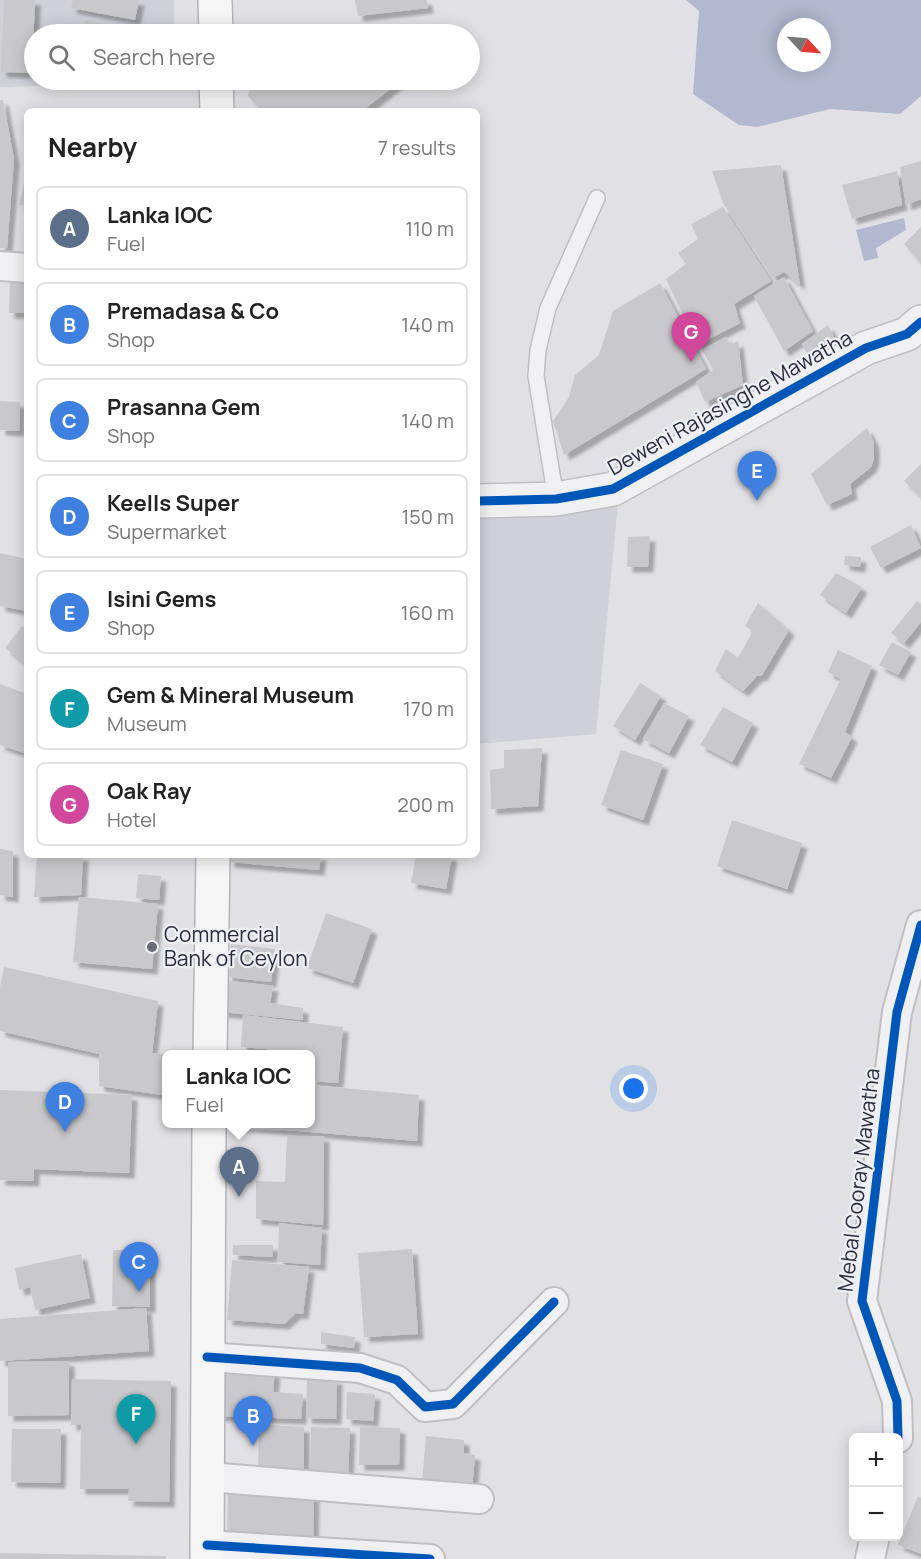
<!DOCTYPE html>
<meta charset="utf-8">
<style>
:root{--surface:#fff;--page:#f2f2f2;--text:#222;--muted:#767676;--line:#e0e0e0;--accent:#7c3aed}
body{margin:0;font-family:Manrope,sans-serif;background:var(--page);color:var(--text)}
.controls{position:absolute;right:18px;bottom:18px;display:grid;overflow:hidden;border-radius:9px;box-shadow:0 3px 15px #0003}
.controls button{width:54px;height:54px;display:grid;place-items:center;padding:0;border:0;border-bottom:2px solid var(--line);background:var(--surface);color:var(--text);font:30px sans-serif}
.compass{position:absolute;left:777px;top:18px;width:54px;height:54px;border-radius:50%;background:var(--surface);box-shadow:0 3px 15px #0003;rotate:116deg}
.you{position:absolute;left:634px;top:1089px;width:21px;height:21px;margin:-15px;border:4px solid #fff;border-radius:50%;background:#1a73e8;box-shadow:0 0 0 9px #1a73e833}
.badge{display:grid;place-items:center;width:39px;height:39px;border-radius:50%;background:var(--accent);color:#fff;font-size:20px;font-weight:700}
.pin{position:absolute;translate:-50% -50px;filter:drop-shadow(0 2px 3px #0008)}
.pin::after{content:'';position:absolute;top:32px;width:21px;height:18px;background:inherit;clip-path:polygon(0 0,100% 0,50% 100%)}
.popup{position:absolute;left:162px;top:1050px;width:153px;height:78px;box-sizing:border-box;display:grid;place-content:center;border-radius:9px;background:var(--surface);filter:drop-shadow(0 2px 4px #0005);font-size:20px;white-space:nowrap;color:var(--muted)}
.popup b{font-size:22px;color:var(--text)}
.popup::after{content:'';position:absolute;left:50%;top:100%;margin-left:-12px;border:12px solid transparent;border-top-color:var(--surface)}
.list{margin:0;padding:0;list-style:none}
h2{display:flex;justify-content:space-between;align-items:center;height:78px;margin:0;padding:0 24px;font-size:26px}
h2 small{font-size:20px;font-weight:400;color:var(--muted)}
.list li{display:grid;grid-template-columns:39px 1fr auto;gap:18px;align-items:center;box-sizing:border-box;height:84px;margin:0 12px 12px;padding:0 12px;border:2px solid var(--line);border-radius:9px}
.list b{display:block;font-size:22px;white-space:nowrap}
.list p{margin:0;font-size:20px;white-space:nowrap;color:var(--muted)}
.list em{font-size:20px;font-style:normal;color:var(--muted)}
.icon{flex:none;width:33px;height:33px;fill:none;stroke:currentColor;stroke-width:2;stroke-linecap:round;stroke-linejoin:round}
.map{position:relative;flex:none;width:921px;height:1559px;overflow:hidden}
.search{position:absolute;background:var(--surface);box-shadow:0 3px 15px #0003;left:24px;top:24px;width:456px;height:66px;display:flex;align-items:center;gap:15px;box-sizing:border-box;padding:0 21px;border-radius:33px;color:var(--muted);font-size:22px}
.panel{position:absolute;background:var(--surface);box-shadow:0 3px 15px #0003;left:24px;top:108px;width:456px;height:750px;border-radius:9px}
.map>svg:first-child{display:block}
.built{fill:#cfd0d8}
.water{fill:#b1b8cf;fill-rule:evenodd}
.building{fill:#c9c9cd;filter:url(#shadow)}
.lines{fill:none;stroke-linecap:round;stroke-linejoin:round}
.service-casing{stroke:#bfbfc3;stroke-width:18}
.minor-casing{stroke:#bfbfc3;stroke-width:32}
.tertiary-casing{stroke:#bfbfc3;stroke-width:36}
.trunk-casing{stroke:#b3b4ba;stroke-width:36}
.service{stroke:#f0f0f2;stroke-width:15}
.minor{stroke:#f0f0f2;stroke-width:28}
.tertiary{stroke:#f0f0f2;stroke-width:33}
.trunk{stroke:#f5f5f6;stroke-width:33}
.cycleway-casing{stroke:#eeeff5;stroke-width:13}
.cycleway{stroke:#0057b8;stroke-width:9}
.poi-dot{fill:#696b78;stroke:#eeeff5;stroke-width:2}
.labels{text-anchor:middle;stroke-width:4.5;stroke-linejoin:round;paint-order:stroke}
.street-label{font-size:21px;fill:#292c3d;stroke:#eeeff5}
.poi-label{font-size:21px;fill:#292c3d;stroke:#eeeff5;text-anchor:start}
</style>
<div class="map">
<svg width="921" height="1559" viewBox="0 0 921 1559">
<defs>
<filter id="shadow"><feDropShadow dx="5.5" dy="5.5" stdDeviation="1.5" flood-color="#0004"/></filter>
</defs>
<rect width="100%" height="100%" fill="#e1e1e5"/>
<!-- built -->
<path class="built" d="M0 0H174V34H34V80H175V82L0 87Z
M618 503 596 734 477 744V516Z"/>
<!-- water -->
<path class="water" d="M686 0H921V96L900 114 830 109 757 127 739 125 693 94 699 11ZM786 27H822V63H786Z
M904 218 906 230 876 248 878 258 864 261 856 230Z"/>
<!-- building -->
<path class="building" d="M4 0H35L32 73 1 72Z
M73 0H139L135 20 71 8Z
M355 0H427L428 8 358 16Z
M85 20 140 31 139 34H82Z
M253 80H402L362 111H262L248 96Z
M0 100H3L14 159 7 248H0Z
M921 161V199L906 205 900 167Z
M781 165 800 285 784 272 773 278 723 203 712 171Z
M897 171 902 205 852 219 842 185Z
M26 174H27V206L19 205Z
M723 207 771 281 734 304 740 323 697 345 666 279 686 264 678 253 698 239 691 224Z
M921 227V264L904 244Z
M784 277 813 331 784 351 754 296Z
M10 278H27V313H9Z
M660 283 706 369 564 455 553 421 569 397 575 375 599 355 613 311Z
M828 325 837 344 811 361 802 344Z
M726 337 731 345 738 341 743 385 705 402 696 382 713 370 702 350Z
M0 401 20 402 19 431 0 430Z
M867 428 874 443V459L871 467 850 484 852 494 827 505 811 474Z
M921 464V497L904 481Z
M911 525 921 548 881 568 870 547Z
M650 536 648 567H627L628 537Z
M0 553 27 559V611L0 606Z
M845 556 861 557 860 567 844 565Z
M836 573 862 587 846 613 820 595Z
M917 601 921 604V622L904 643 891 633Z
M758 603 789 630 762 675 757 676 743 691 715 671 726 649 738 658 753 631 745 626Z
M22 626 27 629V665L5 648Z
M892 642 911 652 898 675 879 665Z
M838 650 872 666 845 732 852 737 831 778 799 764 841 679 828 672Z
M640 683 661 696 635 740 613 726Z
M0 684 27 694V754L0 745Z
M664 703 689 716 669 753 643 739Z
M723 707 753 723 732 762 700 745Z
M542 748 538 806 491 809 490 770 504 768V750Z
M621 750 663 764 643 820 601 805Z
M732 820 802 843 787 889 717 866Z
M0 849 13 851V897L0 895Z
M37 855H83L81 895 34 897Z
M229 855H321L319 870 229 862Z
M416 855H452L446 889 411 883Z
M138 874 161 876 159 900 136 898Z
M79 897 158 904 152 969 73 962Z
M326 913 372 929 353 983 307 968Z
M231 944 275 949 271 982 227 977Z
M4 967 158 1001 152 1053 167 1055V1071L163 1095 99 1086V1054L0 1031V987Z
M222 980 273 986 270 1003 303 1008V1020L221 1012Z
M243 1015 343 1027 338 1083 311 1081V1054H301V1052L241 1047Z
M311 1085 419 1095 417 1141 238 1126V1124H311Z
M0 1090 132 1095 129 1173 34 1169V1181L0 1180Z
M287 1136H324L323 1225 256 1219V1181L285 1182Z
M279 1223 322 1228 320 1265 278 1262Z
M233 1245H273L272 1257 233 1255Z
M412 1249 418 1334 364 1337 358 1253Z
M113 1250H150V1307L112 1306Z
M81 1254 90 1298 35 1310 30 1287 19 1290 15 1268Z
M232 1260 309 1267 303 1314 296 1313 284 1324 227 1320Z
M146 1308 149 1351 0 1361V1319Z
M321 1332 355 1337 354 1348 321 1344Z
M69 1361V1415L8 1416V1362Z
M221 1366 275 1369 273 1392 303 1394 301 1419 219 1416Z
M307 1378 337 1379 336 1419 306 1418Z
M72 1379 171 1381 169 1502 128 1501 129 1489H80L81 1425H71Z
M347 1392 375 1394 373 1421 346 1419Z
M259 1424 304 1427V1476L258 1468Z
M311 1427 350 1428 348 1476 310 1475Z
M360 1427 400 1428 399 1465H359Z
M12 1429H61L60 1483 11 1482Z
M426 1436 464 1440V1453L475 1455 472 1490 422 1482Z
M228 1489 314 1491 313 1541 227 1538Z
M918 1496 921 1498V1554L898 1545Z
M0 1553 166 1556V1559H0Z"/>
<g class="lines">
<!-- service casing -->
<g class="service-casing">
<path id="service" d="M556 499 536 376 538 350 548 308 597 198"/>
</g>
<!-- minor casing -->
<g class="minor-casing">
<path id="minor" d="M0 266 27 268
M207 1357 360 1368 397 1380 425 1407 453 1404 554 1302
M898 1438 897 1401 862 1301 897 1012 921 925
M208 1477 479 1499
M207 1545 430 1559
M870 1559 875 1536"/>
</g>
<!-- tertiary casing -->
<g class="tertiary-casing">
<path id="tertiary" d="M477 501 556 499 613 489 866 348 907 334 921 322"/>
</g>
<!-- trunk casing -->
<g class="trunk-casing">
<path id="trunk" d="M215 0 216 34
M216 80 217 111
M210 1054 213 855
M207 1559 209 1124"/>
</g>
<!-- service -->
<use href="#service" class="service"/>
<!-- minor -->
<use href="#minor" class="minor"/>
<!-- tertiary -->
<use href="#tertiary" class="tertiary"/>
<!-- trunk -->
<use href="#trunk" class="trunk"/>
<!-- cycleway casing -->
<g class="cycleway-casing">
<path id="cycleway" d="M477 501 556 499 613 489 866 348 907 334 921 322
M207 1357 360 1368 397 1380 425 1407 453 1404 554 1302
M898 1438 897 1401 862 1301 897 1012 921 925
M207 1545 430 1559"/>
</g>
<!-- cycleway -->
<use href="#cycleway" class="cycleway"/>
</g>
<!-- markers -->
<circle class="poi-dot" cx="152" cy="947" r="6"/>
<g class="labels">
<!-- street labels -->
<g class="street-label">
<text transform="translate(730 403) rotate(-29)" y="7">Deweni Rajasinghe Mawatha</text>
<text transform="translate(859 1180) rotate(-83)" y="7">Mebal Cooray Mawatha</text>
</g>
<!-- poi labels -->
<g class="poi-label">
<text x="164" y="942">Commercial<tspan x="164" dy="24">Bank of Ceylon</tspan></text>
</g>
</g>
</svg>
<div class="controls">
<button>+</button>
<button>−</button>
</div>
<svg class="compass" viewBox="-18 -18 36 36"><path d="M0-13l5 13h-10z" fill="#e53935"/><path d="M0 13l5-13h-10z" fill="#767676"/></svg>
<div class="you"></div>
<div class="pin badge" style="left:239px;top:1197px;background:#5c6f8a">A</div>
<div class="popup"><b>Lanka IOC</b>Fuel</div>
<div class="pin badge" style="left:253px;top:1446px;background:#3f7fe0">B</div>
<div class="pin badge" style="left:139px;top:1292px;background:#3f7fe0">C</div>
<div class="pin badge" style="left:65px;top:1132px;background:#3f7fe0">D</div>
<div class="pin badge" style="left:757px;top:501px;background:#3f7fe0">E</div>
<div class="pin badge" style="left:136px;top:1444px;background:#0f9aa8">F</div>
<div class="pin badge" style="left:691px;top:362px;background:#d1479c">G</div>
<div class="search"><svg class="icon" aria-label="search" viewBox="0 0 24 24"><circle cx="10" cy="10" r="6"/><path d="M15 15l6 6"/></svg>Search here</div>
<section class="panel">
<h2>Nearby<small>7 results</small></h2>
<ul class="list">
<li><span class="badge" style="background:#5c6f8a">A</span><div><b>Lanka IOC</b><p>Fuel</p></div><em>110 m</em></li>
<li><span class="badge" style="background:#3f7fe0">B</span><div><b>Premadasa &amp; Co</b><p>Shop</p></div><em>140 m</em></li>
<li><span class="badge" style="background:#3f7fe0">C</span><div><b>Prasanna Gem</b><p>Shop</p></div><em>140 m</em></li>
<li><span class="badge" style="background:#3f7fe0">D</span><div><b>Keells Super</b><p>Supermarket</p></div><em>150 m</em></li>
<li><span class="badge" style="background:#3f7fe0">E</span><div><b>Isini Gems</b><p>Shop</p></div><em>160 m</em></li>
<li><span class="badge" style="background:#0f9aa8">F</span><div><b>Gem &amp; Mineral Museum</b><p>Museum</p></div><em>170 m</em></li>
<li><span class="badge" style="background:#d1479c">G</span><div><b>Oak Ray</b><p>Hotel</p></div><em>200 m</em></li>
</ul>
</section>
</div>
